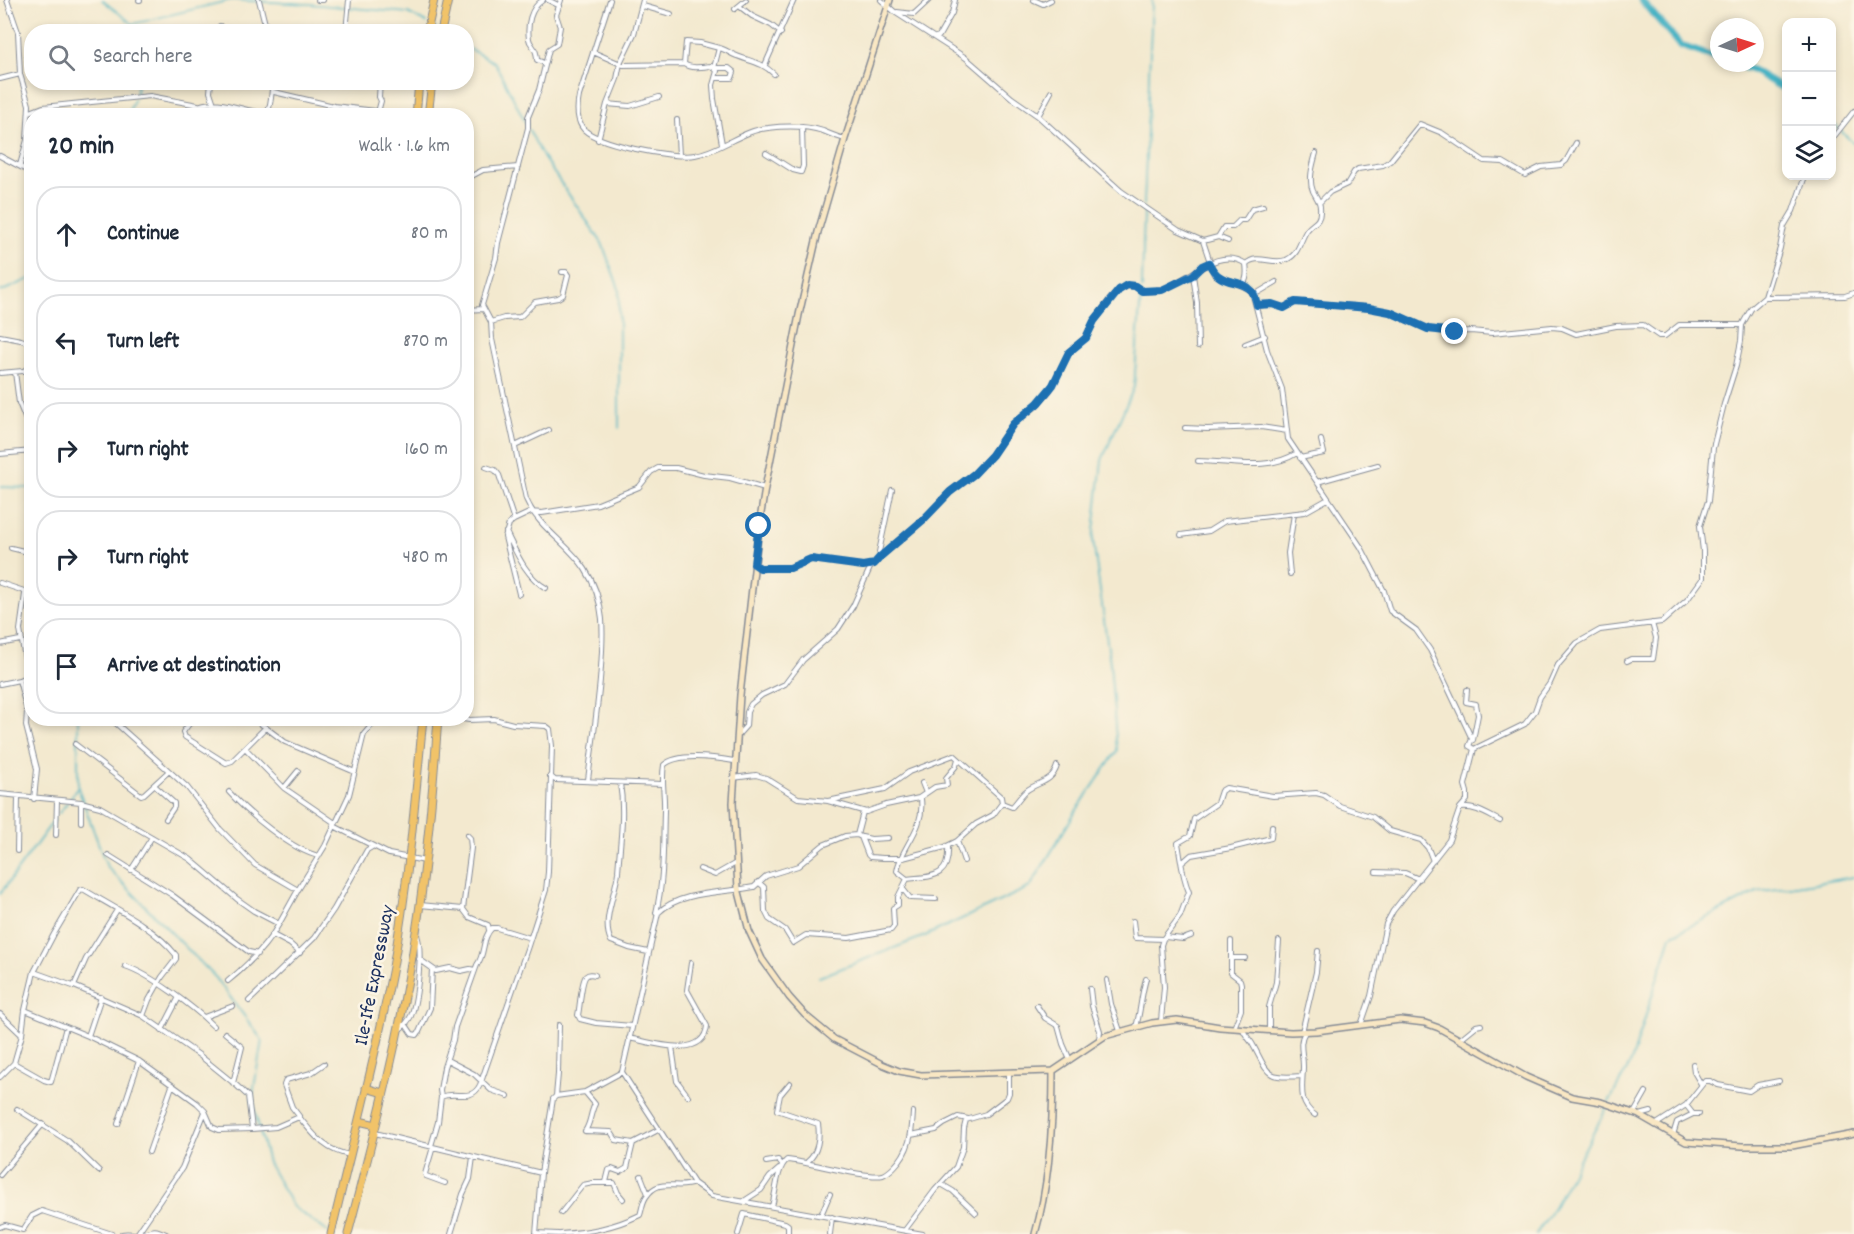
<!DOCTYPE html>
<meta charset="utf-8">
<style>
:root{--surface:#fff;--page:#f2f2f3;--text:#1f2937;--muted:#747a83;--line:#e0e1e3}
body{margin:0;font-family:Dekko,sans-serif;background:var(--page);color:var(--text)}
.controls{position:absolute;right:18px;top:18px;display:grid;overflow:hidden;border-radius:12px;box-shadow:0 3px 9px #0003}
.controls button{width:54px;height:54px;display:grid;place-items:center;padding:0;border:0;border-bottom:2px solid var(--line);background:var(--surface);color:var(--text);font:30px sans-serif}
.compass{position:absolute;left:1710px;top:18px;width:54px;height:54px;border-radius:50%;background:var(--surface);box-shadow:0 3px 9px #0003;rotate:86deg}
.stop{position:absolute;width:18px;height:18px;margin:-14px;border:4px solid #1f6fb2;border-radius:50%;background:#fff}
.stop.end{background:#1f6fb2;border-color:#fff;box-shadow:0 2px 6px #0008}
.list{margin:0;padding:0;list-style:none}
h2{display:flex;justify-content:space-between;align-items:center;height:78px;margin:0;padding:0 24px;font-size:26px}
h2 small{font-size:20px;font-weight:400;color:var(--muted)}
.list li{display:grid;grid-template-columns:39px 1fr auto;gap:18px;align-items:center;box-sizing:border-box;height:96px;margin:0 12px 12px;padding:0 12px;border:2px solid var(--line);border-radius:24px}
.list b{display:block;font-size:22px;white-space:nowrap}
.list em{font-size:20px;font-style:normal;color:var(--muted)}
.icon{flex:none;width:33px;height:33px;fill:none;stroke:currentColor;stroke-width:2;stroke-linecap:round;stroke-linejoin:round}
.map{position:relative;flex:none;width:1854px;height:1234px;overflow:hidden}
.search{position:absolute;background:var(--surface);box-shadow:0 3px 9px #0003;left:24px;top:24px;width:450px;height:66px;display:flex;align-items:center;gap:15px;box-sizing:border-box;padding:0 21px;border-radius:24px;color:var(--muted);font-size:22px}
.panel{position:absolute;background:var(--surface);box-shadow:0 3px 9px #0003;left:24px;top:108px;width:450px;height:618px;border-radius:24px}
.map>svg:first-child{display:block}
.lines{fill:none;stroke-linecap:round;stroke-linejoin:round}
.stream{stroke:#47b3c4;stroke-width:1.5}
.river{stroke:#47b3c4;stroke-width:7}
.street-casing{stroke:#878c96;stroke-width:6}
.secondary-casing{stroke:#878c96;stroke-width:8}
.highway-casing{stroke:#878c96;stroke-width:9}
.street{stroke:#fff;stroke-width:4}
.secondary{stroke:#f9e7c3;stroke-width:5}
.highway{stroke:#f1c369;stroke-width:7}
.route{stroke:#1f6fb2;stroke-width:8}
.labels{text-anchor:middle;stroke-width:5;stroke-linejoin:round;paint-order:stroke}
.street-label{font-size:20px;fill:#1b2f5e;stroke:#fcf5e5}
</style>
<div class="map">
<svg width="1854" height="1234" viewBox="0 0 1854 1234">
<rect width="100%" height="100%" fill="#fcf5e5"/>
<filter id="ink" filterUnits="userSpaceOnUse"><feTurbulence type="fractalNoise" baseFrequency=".0167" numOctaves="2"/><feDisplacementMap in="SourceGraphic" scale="12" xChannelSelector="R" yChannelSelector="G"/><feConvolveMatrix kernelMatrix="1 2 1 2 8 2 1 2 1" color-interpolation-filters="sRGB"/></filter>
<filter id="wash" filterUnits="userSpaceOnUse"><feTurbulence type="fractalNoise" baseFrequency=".008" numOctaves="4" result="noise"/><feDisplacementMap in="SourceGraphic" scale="24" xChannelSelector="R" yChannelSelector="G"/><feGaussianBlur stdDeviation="1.35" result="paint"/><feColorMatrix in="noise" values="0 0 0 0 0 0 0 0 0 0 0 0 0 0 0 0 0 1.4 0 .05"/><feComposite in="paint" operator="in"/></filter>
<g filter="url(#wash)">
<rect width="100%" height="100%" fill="#f3e9cf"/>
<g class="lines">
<!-- stream -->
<path class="stream" d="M102 0 133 24 135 32
M133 24 231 0 309 4 408 13 426 23
M430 26 439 31
M466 47 495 63 527 125
M136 95 137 82
M127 116 134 100
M1832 122 1854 144
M529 130 543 157 602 243 619 289V428
M1144 205 1152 0
M1142 289 1144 209
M0 292 32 278
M0 487 32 488
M78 718V788L107 867 216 978 262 1040 252 1100 268 1163 293 1207 328 1232
M70 799 77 788
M59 813 67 803
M0 894 54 820
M819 977 925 936 1030 887 1074 814 1117 751 1110 663 1093 540 1102 460 1134 387 1141 293
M1609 1102 1631 1062 1671 936 1757 892 1854 877
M1536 1234 1554 1207 1607 1107"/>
<!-- river -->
<path class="river" d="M1641 0 1681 46 1719 59
M1730 63 1752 70 1786 90"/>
</g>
</g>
<g filter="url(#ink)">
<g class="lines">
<!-- street casing -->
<g class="street-casing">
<path id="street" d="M7 0 18 32 20 74 29 105 27 140 20 165
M139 0H140
M259 0 267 32
M318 0H323
M543 0C530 8 527 25 529 39 530 46 537 46 537 60L544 63
M548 0 560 6
M561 0 556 15 560 27 557 44 549 49 539 90 528 117V128L498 243 496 258 482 305 491 322 492 339 526 499C538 528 568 543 585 569 608 604 603 640 600 680 597 713 592 747 588 780
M610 0 579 96C577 106 576 118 582 127 592 144 675 159 695 155 721 151 742 130 768 128 785 126 807 126 823 131 830 134 837 137 845 139
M881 0 896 13 966 58 1012 98 1038 116 1121 191 1178 230 1203 241 1214 274C1226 281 1241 283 1252 291L1267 350 1282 389 1288 439 1361 547 1384 591 1390 611 1416 630 1430 650 1472 739 1469 746 1474 749 1465 785 1467 792V800L1460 808 1449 840 1393 911 1386 924 1371 996 1361 1025
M1034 0 1043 4 1051 0
M643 6 671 14
M739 6 752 16 771 25 781 33
M735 9 746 0
M897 12 914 14 929 0
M220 32V26
M308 32 324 31 326 28H347
M346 32 349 0
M936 37 939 36 952 13 955 0
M719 48C726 49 730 54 737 56 752 62 762 62 774 74
M593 52 623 65 684 64C691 69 702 67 711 66L714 68H729L734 72 732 78H715
M684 64 686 42 700 43 719 48 714 68 717 71 713 85 714 99 722 144
M765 65 794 0
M0 79 20 74
M211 82 210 92 214 104
M274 92 334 106 384 112 391 115H416
M607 104 617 79 620 63 634 34 643 0
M30 112 43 107 150 96 198 105
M378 112 381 101 379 97 380 82
M193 116 196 107C217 96 243 112 265 113L268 111C272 101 271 92 273 82
M331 116 334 106
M1038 116 1051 92
M677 120 679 155
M1832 139 1854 111
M598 140 607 104 630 106 659 97
M766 153 793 170 801 172 803 166 802 127
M0 156 32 173
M466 179 483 170 518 167
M1320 202 1330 192 1347 184 1354 172 1358 169 1383 165 1390 161 1420 124 1442 133 1484 161 1503 162 1525 175 1541 167 1561 165 1566 161 1576 143
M1218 237 1228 241
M1203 241 1218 237 1224 227H1233L1240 220H1245L1252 209 1263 206
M1246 264C1257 253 1272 265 1286 260 1299 255 1300 240 1307 230 1312 223 1320 223 1320 212 1321 202 1317 199 1313 191 1308 180 1313 164 1316 153
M1193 275 1197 303 1198 347
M1242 285C1248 280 1247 271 1246 264
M1254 295 1276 282
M1766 297 1845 296 1854 293
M1257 305 1272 304 1284 308 1295 302 1369 308 1390 312 1428 329 1455 332 1471 331 1492 333 1552 327 1562 328 1576 334 1616 326 1643 325 1659 336H1665L1679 325H1742
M466 310 483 309
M491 322 504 318 520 317 535 302 558 298 563 295 568 275 566 272H562
M0 336 21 340 32 344
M1245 344 1265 336
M15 372 19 403 31 432
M0 373 23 371 32 367
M1185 428 1207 429 1261 427 1287 431
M515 446 549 430
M0 454 32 451
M1300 458 1324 453 1321 440
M1198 461C1231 461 1267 472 1297 453
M486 467 495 470 499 475 514 520
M1317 482 1378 465
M506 532C516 552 526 577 546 588
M1181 535 1209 531 1225 521 1305 512 1328 499
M11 548 32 553
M881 556 879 552 892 490
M755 564 760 568H790L811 559 863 566 874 564
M1290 574 1288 553 1294 514
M0 583 27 592
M32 592H27L25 594 20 630 28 676 19 680 27 711 26 726 37 769 34 799
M519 594 505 537 509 524 514 520 531 512 542 513 598 504 639 487 651 472 658 468H676L704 475 730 478 765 488
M0 644 20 640
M1627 661 1631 659H1653L1656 638 1652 623
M0 684 19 680
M1467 690 1466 702 1476 704 1478 715 1473 740
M110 718 187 787 220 829 255 865 298 890
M189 718V724L183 732 185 737 226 763 232 761 265 728
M253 718 285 742 355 772
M737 736 746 726 747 712 751 704 762 695 785 684 803 660 838 629 853 606 870 568 881 556 923 520 950 492 974 474 992 455 1013 424 1035 407 1050 390 1069 352 1085 338 1094 321 1110 299 1119 290 1127 286H1135L1142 291C1148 291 1155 291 1161 290 1187 283 1217 244 1246 264
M75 744 141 795 144 794 169 771
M245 748 284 788 335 823
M1474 749 1525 724 1535 711 1540 697 1550 683 1558 665 1577 643 1600 630 1662 622 1687 600 1703 578V551L1700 526 1708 501 1713 448 1724 404 1736 366 1741 341 1742 325 1751 309 1765 297 1780 248 1784 226 1793 211 1805 176
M550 776 555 780 662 784
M733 778 756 775 766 778 798 798 828 801 866 812 886 805 919 798 935 787 947 785 946 778 956 766 958 759
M620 783C625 813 620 842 618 872 616 893 601 921 611 941L629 948 648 952
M922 783 926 793
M155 786 174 803V807L166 819
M284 788 298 771
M229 792C248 813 291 850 319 856
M0 794 81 802 100 807 190 859 237 899 254 911 279 924 298 890 325 846 349 795 364 734 378 718
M828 801 885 789 909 772 954 755 1001 797 1002 803 1012 807C1017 802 1021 795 1026 791 1037 782 1052 783 1057 766
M1461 808C1475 806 1488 815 1500 821
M863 812 857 835 861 837 868 855 870 857 883 858H903L945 847 957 841 976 824 993 815 1002 803
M81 822V802
M334 826 389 854 425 861
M56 835 57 800
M467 835 470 838 471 848 463 909 469 917 488 925 489 930
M862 837 871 839 888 838
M957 841 964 861
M17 851 18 797
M108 855 172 895 249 952 258 954
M1183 862 1191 855 1231 848 1271 838 1272 826
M700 869 715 875 736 863
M131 870 152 837
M1376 872 1405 873 1419 879
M907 879C932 876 950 879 948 846
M758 882 764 887 765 911 769 919 785 930 793 943 806 935 849 938 891 930 894 926 893 908 898 905V897L907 879 897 871C901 846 925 830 921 799L919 798
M903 889 910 898 936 899
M420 905 463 909
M117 910 86 959 74 986 143 1016 199 1055 236 1085 248 1096 252 1129 276 1127 299 1117C314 1135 325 1151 350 1155
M656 913C664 880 663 845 664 811 665 795 661 781 664 765 678 752 717 758 734 761
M1133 921 1135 938 1163 939
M273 935 290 944 300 953
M1165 937 1183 939 1191 936
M1231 941V973L1240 980 1241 984V1010L1234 1028
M1231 958H1245
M419 959 436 971 450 968 461 971 470 969 475 970
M125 966C150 974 194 1007 213 1026
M34 972 73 986
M595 975C592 974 589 973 586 976 581 981 580 1007 578 1015L580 1019 596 1023 632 1026
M1107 980 1111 1004 1120 1031
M228 981C249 964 266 947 279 924
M1090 989 1092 1006 1100 1031 1099 1039
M101 997 88 1036 139 1061 197 1103 205 1111 212 1127 219 1130 252 1129
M249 1001 314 938 334 909 367 850 372 847
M1037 1006 1045 1018 1058 1026 1063 1044 1070 1060
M25 1010 88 1036
M0 1014 22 1035
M204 1017 233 1006
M1161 1021 1164 987 1161 945 1163 939 1180 916 1189 892C1182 876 1181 860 1178 843L1190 836 1194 819 1217 803 1221 791 1226 788 1273 796 1316 793 1324 795 1340 806 1373 817 1390 831 1421 840 1428 848 1433 861
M406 1025 412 1034 417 1035 419 1032 430 1008 432 969
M1136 1027C1141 1010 1141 995 1146 979
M1243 1029C1245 1036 1250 1039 1253 1045 1269 1074 1265 1079 1301 1076
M162 1030 178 999
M399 1030C404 1026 408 1022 411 1016 417 1001 424 946 416 933
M1269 1030V1007L1276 982 1279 941
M1302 1032 1316 972 1318 951
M1305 1032C1298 1043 1303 1053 1303 1066 1303 1084 1297 1103 1315 1115
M225 1033 242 1047 233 1083
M629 1038C650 1042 704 1061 707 1026L687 990 691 963
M1460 1039 1476 1026 1481 1025
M672 1047 677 1081 688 1096
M447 1060 474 1074 491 1090 508 1096
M14 1063 44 1080 51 1082 66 1027
M1693 1064 1694 1072 1701 1084
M622 1072 694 1183 712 1196 923 1234
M0 1077 14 1063 22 1035 25 1010 34 972 54 934 80 890 83 889C114 908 153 926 176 955V959L162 977 149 1000 143 1016
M790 1083 780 1095 777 1110 818 1124C820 1137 818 1153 808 1161
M585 1092 595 1104C590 1113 591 1123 585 1131
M556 1096 558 1074 559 1025
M441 1097 440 1090 444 1067 453 1040 455 1027 477 965C486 953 481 939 492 928H497L530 938
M1686 1105 1693 1114H1699
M17 1109 68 1141 99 1171
M1634 1113 1646 1092
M1640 1115 1651 1112
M299 1116 292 1107 284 1085 286 1080 311 1073 324 1064
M118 1124 139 1061
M1655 1125 1686 1105 1705 1081H1710L1718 1085 1749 1091 1758 1085 1779 1081
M585 1131 611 1132 616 1140 633 1143
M375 1133 541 1173
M911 1135 936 1130 944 1124 958 1117 968 1119
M1673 1135 1677 1122 1693 1114
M431 1146 438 1122 441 1097C455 1090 471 1103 480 1085L528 946 546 890 548 872 552 746 550 729 546 726 513 724 494 719 469 720 458 718
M433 1147 425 1174 426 1176 445 1183
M149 1152 172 1086
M766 1162 778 1160 782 1165
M0 1175 43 1124
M641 1176 648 1194
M606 1182 609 1170 612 1169 620 1172 627 1168 633 1143 658 1130
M941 1184 953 1191 976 1213
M744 1201 761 1190 770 1177 779 1169
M772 1206C776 1193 777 1167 787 1160 810 1162 867 1179 883 1175 888 1173 891 1170 894 1167 910 1151 912 1133 913 1112
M561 1213 583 1185 593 1183H614L618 1193 623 1199
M821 1215 830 1194
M0 1227 5 1225 23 1230 32 1216 42 1211 112 1234
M905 1230 935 1190 956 1167 963 1147 964 1128 966 1120 986 1114 1007 1098 1009 1093V1073
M536 1233 558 1234
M122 1234C127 1233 131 1234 137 1234 151 1233 150 1226 166 1234
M137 1234 182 1168 205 1112
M451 1234 463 1194 470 1179 473 1157
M536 1234 541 1173 553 1099 556 1096 585 1092 622 1072 658 913C679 891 726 893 754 887L766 876 798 866 823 845 845 836 857 835
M560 1234C589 1232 613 1228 640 1215 642 1210 642 1203 646 1197 660 1176 676 1191 694 1183
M738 1234 744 1214 785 1223 788 1225V1234
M830 1234 832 1217"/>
</g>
<!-- secondary casing -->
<g class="secondary-casing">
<path id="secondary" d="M890 0 845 139 818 232 799 315 765 488 759 526 740 695 733 803 738 888 749 931 762 959 789 997 805 1015 834 1039 882 1064 899 1071 921 1075 1053 1071 1105 1036 1152 1023 1177 1020 1220 1027 1291 1032 1316 1031 1400 1020 1425 1023 1439 1028 1526 1077 1572 1097 1601 1102 1639 1115 1686 1142 1742 1146H1792L1854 1134
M1035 1234C1050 1182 1053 1125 1053 1071"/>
</g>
<!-- highway casing -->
<g class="highway-casing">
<path id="highway" d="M427 32 434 0
M441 32 448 0
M416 116 419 82
M428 116 432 82
M366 1088 383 1093
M359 1121 376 1125
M331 1234C352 1145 376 1057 393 967 408 885 415 802 423 718
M348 1234C374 1134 401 1034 416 932 427 861 433 790 438 718"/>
</g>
<!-- street -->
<use href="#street" class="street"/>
<!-- secondary -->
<use href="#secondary" class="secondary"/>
<!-- highway -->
<use href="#highway" class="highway"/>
</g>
</g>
<g class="lines" filter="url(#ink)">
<!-- route -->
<path class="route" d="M759 526 754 564 760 568H790L811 559 863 566 874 564 881 556 923 520 950 492 974 474 992 455 1013 424 1038 403 1053 385 1069 352 1086 338 1094 321 1119 290 1127 285 1135 286 1142 291 1162 290 1193 275 1202 266 1209 263C1220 288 1240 277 1252 291 1255 295 1256 301 1257 305L1272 304 1284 308 1295 302 1369 308 1390 312 1428 329 1455 332"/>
</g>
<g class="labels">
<!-- street labels -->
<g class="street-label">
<text transform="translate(373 975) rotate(-79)" y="7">Ile-Ife Expressway</text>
</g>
</g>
</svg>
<div class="controls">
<button>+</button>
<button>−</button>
<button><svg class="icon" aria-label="layers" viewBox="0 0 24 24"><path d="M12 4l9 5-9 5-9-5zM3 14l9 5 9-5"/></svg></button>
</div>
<svg class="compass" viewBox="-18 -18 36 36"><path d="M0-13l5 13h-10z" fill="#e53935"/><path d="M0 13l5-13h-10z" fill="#747a83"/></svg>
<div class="stop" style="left:759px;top:526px"></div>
<div class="stop end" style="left:1455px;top:332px"></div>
<div class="search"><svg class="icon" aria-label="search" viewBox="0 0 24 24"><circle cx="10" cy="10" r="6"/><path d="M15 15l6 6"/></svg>Search here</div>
<section class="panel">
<h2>20 min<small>Walk · 1.6 km</small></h2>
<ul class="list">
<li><svg class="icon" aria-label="ahead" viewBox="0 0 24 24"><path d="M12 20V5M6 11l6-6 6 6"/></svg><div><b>Continue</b></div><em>80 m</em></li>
<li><svg class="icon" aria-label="left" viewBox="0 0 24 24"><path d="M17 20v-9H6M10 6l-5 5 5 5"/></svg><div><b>Turn left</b></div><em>870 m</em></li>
<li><svg class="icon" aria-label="right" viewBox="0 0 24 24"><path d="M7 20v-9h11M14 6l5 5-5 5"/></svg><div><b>Turn right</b></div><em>160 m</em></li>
<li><svg class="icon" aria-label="right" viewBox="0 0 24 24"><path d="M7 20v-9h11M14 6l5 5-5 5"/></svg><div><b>Turn right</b></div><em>480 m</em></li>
<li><svg class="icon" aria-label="arrive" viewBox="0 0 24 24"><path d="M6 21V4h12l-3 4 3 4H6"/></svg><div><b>Arrive at destination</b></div></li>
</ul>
</section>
</div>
